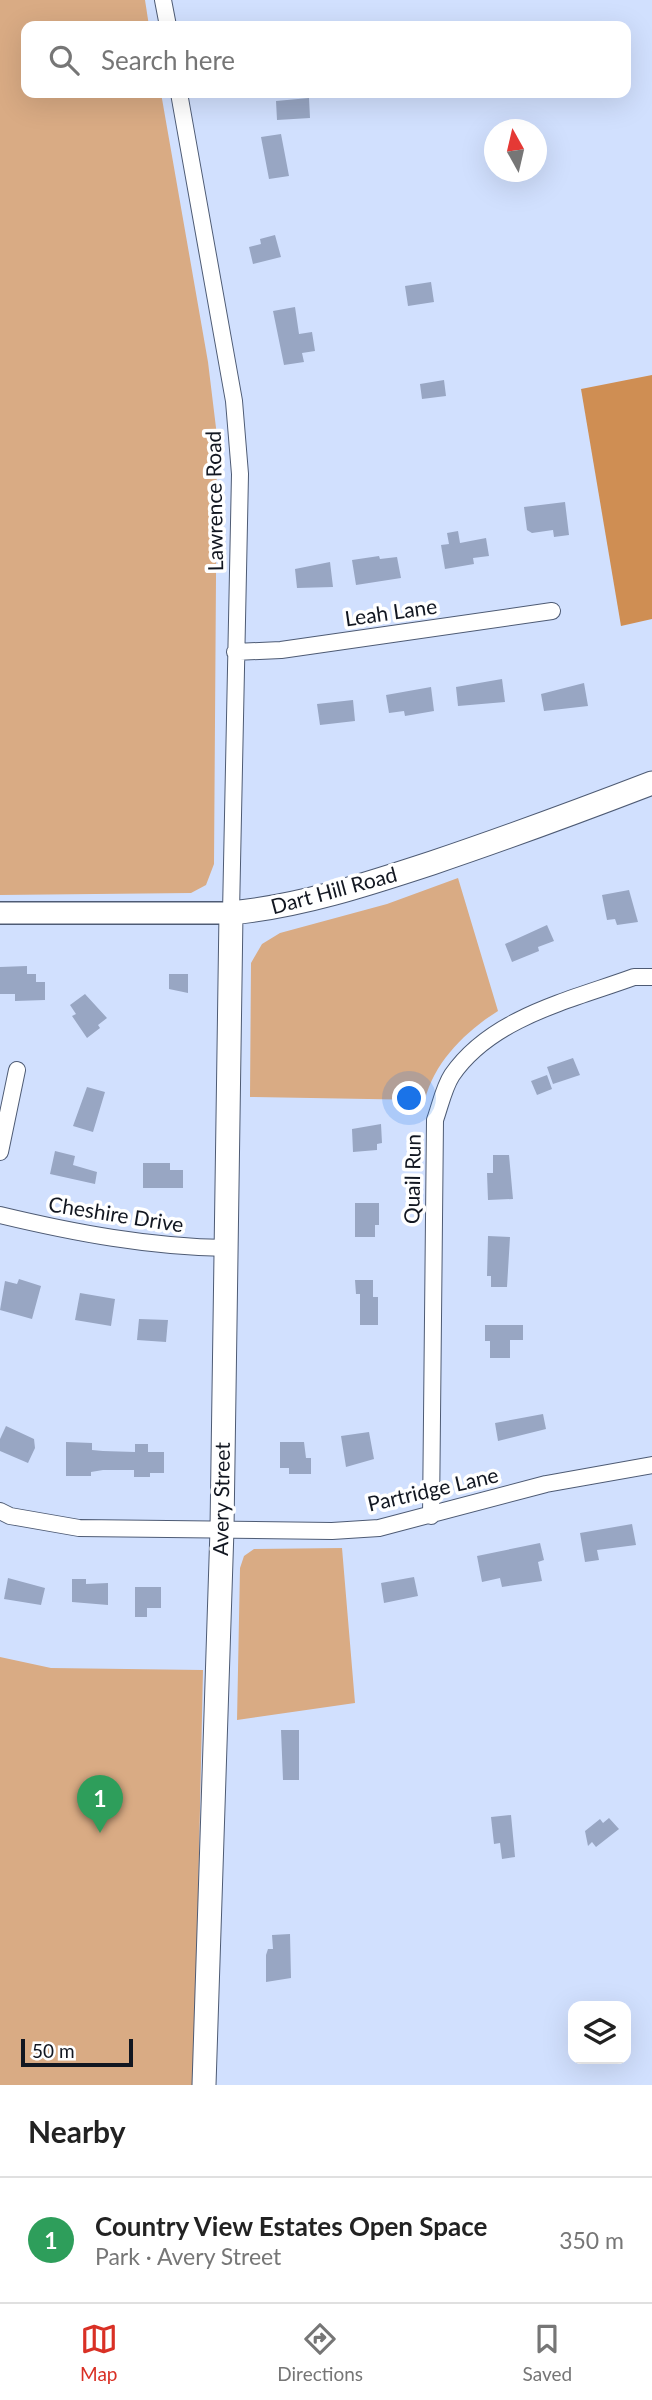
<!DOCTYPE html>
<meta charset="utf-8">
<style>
:root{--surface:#fff;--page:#f6f6f6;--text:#222;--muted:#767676;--line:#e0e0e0;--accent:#d93025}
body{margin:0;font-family:Lato,sans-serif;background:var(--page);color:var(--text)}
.controls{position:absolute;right:21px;bottom:21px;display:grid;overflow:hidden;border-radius:14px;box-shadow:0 7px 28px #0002}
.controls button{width:63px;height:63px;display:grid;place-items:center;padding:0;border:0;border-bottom:2px solid var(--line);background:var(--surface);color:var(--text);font:35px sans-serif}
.compass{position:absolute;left:484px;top:119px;width:63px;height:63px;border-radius:50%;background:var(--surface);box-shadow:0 7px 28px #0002;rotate:352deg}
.scale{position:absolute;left:21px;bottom:18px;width:112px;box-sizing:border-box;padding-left:7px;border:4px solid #121721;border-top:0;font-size:19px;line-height:24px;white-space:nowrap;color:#121721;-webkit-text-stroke:5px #fff;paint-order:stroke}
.you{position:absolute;left:410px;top:1099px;width:24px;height:24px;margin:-18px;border:5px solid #fff;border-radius:50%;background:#1a73e8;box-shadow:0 0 0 10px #1a73e833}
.badge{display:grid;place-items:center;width:46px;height:46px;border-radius:50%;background:var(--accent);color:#fff;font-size:23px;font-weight:700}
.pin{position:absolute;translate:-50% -58px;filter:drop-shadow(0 2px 4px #0008)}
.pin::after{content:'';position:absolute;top:37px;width:24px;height:21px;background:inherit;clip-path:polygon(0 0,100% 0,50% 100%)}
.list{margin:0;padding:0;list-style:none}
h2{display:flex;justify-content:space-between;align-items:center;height:91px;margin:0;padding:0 28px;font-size:30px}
h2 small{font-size:23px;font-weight:400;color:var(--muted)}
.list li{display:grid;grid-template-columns:46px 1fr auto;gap:21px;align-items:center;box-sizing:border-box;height:126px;padding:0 28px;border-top:2px solid var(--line)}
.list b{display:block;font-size:26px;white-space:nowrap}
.list p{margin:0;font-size:23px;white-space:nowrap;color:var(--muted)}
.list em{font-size:23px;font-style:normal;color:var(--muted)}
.icon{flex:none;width:38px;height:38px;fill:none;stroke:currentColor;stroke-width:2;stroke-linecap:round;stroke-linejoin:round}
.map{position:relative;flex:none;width:652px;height:2085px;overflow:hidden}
.search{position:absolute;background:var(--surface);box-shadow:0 7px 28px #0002;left:21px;right:21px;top:21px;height:77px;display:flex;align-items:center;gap:18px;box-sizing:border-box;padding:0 24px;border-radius:14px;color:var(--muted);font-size:26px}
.sheet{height:217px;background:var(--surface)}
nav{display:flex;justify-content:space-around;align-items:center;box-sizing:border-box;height:98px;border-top:2px solid var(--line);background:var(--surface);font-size:19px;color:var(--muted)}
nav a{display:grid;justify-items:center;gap:4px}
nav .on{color:var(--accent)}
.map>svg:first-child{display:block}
.green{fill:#d9ab84}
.forest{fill:#cf8e53}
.building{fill:#98a6c3}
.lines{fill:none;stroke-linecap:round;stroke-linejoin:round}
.minor-casing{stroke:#4e5b74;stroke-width:18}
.tertiary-casing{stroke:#4e5b74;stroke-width:24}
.secondary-casing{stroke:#4e5b74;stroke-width:25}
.minor{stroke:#fff;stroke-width:16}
.tertiary{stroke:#fff;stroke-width:21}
.secondary{stroke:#fff;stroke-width:23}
.labels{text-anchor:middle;stroke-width:7;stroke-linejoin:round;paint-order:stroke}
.street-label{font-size:21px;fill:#121721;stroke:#fff}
</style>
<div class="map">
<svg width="652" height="2085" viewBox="0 0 652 2085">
<rect width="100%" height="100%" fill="#d1e0fe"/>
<!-- green -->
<path class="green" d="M0 0H145L149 26H26V93H161L208 362 217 436 214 864 206 885 191 893 0 895Z
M458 878 498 1011C466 1031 434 1062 425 1100L250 1097 251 963 262 944 280 933 387 904Z
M342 1548 355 1703 237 1720 240 1568 244 1556 254 1549Z
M0 1657 51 1668 203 1670 194 2085H0Z"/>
<!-- forest -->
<path class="forest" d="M652 375V619L621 626 581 389Z"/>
<!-- building -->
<path class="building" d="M309 98 310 118 277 120 276 101Z
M281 134 289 176 269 179 261 137Z
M275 235 281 257 253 264 249 247 261 244 260 239Z
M431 282 434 302 408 306 405 286Z
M295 307 299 334 312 332 315 351 302 353 304 362 284 365 273 311Z
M444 380 446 396 422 399 420 384Z
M565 502 569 535 554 537 553 530 532 533 527 530 524 507Z
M458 531 460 543 486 538 489 556 473 558 474 564 445 569 441 545 449 544 447 533Z
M379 556 380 559 397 557 401 578 356 585 352 560Z
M330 562 333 587 297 588 295 569Z
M502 679 505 702 458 706 456 687Z
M584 683 588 706 544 711 541 694Z
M431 687 434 711 405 716 404 711 389 713 386 695Z
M353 700 355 721 320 725 317 704Z
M629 890 638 922 617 925 615 919 607 920 602 895Z
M547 925 554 941 538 947 539 951 512 962 505 944Z
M27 966V974H36V982H45V1000L15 1001V994H0V967Z
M169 974H188V993L169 989Z
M85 994 107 1018 98 1025 100 1028 87 1038 72 1016 76 1014 70 1005Z
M573 1058 580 1075 553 1084 547 1067Z
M547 1075 552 1089 537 1095 531 1081Z
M87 1087 105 1092 93 1132 73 1126Z
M381 1124 382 1143 377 1144V1150L353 1152 352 1129Z
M55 1151 75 1156 73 1165 97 1172 95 1184 50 1174Z
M493 1155H509L513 1199 488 1200 487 1173H493Z
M143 1163H170V1170H183V1188H143Z
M355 1203H379V1225H375V1237H355Z
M488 1236 510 1237 507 1287H491V1276H487Z
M19 1279 41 1286 32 1319 0 1310 5 1281 17 1284Z
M355 1280H373V1297H378V1325H360V1294H356Z
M80 1293 115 1299 111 1326 75 1320Z
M139 1319 168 1320 166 1342 137 1340Z
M485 1325H523V1340H510V1358H490V1341H485Z
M543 1414 546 1429 498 1441 495 1423Z
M6 1426 34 1439 35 1448 28 1463 0 1451V1439Z
M369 1432 374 1459 346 1467 341 1436Z
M66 1442 92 1443V1450L103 1451 135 1452V1444H148V1452H164V1473H150V1477H134V1470H103L91 1472V1476H66Z
M280 1442H304L306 1458H311V1474H289V1468H280Z
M632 1524 636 1545 597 1550 599 1560 585 1562 580 1533Z
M540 1543 544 1560 538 1562 542 1581 502 1587 500 1578 482 1582 477 1556Z
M414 1577 418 1596 384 1603 381 1583Z
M8 1578 45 1588 41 1605 4 1599Z
M72 1579H86V1584L108 1583V1605L72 1602Z
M135 1587H161V1608H147V1617H135Z
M281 1730H299V1780H283Z
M511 1815 515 1857 502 1859 500 1843 494 1844 491 1817Z
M609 1818 619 1829 596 1847 592 1842 588 1846 585 1831 600 1819 603 1823Z
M290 1934 291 1978 266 1982V1955L268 1949H273L272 1935Z"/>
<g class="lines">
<!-- minor casing -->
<g class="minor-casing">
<path id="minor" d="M163 0 168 26
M179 93 234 401 240 474 231 913
M235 652 281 650 552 611
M0 1152 17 1070
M0 1215C75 1233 150 1247 227 1248
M0 1511 10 1516 79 1528 332 1531 379 1528 546 1484 652 1465
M431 1516 435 1120C440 1106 444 1087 452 1075 492 1017 571 1000 634 977H652"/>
</g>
<!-- tertiary casing -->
<g class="tertiary-casing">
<path id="tertiary" d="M0 913H231"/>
</g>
<!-- secondary casing -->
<g class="secondary-casing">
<path id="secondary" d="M204 2085 222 1529 231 913C301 906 365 885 432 863 506 838 579 811 652 783"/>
</g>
<!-- minor -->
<use href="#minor" class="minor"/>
<!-- tertiary -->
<use href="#tertiary" class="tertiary"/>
<!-- secondary -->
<use href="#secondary" class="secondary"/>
</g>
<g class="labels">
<!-- street labels -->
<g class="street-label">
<text transform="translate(215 501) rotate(-91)" y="7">Lawrence Road</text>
<text transform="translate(391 613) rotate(-8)" y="7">Leah Lane</text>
<text transform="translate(334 891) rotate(-15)" y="7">Dart Hill Road</text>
<text transform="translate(413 1179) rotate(-89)" y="7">Quail Run</text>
<text transform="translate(116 1215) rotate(9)" y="7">Cheshire Drive</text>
<text transform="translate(433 1490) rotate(-13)" y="7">Partridge Lane</text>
<text transform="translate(222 1499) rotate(-89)" y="7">Avery Street</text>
</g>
</g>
</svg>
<div class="controls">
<button><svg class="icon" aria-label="layers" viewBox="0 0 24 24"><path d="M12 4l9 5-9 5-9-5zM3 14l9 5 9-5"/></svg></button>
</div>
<svg class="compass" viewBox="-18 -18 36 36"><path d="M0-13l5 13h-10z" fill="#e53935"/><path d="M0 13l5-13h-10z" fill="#767676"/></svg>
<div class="scale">50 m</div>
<div class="you"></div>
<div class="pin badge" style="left:100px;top:1833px;background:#2e9e5b">1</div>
<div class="search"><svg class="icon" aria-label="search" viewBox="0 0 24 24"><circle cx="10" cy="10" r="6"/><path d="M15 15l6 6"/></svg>Search here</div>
</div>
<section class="sheet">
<h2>Nearby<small></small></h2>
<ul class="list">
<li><span class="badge" style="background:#2e9e5b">1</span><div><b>Country View Estates Open Space</b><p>Park · Avery Street</p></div><em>350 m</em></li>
</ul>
</section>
<nav>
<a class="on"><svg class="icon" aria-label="map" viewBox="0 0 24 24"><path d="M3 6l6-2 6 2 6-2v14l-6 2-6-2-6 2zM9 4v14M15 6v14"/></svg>Map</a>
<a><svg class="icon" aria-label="directions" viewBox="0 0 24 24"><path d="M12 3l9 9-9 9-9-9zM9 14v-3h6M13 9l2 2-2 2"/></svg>Directions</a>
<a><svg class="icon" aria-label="saved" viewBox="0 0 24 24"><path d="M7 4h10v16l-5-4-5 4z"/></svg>Saved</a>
</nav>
